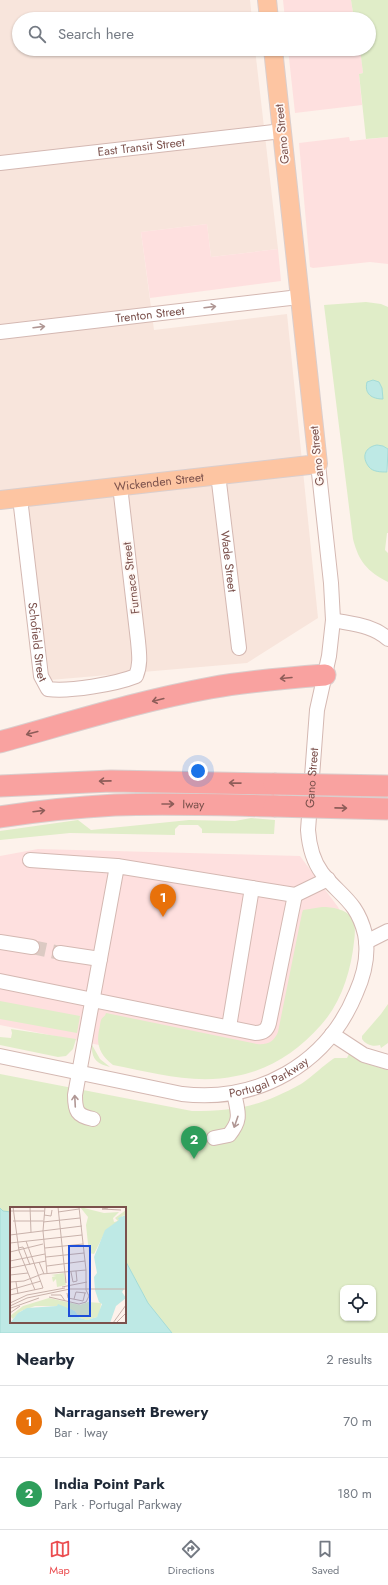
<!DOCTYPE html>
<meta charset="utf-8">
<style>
:root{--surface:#fff;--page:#f2f2f3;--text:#1f2937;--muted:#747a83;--line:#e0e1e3;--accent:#eb4d50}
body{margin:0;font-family:Jost,sans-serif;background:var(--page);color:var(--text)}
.controls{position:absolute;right:12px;bottom:12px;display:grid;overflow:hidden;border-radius:8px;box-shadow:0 1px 3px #0004}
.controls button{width:36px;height:36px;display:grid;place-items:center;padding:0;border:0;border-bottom:1px solid var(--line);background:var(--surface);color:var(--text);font:20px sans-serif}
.you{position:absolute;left:198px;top:771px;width:14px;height:14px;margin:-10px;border:3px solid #fff;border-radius:50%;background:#1a73e8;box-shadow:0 0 0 6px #1a73e833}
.badge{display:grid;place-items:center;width:26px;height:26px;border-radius:50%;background:var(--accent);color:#fff;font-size:13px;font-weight:700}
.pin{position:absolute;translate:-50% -33px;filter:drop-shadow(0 1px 2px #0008)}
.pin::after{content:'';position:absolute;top:21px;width:14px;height:12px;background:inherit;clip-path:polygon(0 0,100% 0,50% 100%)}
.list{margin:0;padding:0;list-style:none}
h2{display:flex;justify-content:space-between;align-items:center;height:52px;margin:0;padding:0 16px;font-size:17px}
h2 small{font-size:13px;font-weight:400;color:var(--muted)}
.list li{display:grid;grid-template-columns:26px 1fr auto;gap:12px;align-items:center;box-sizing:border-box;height:72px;padding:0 16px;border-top:1px solid var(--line)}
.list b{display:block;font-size:15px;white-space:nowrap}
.list p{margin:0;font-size:13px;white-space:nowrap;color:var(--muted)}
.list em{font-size:13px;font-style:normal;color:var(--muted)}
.icon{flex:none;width:22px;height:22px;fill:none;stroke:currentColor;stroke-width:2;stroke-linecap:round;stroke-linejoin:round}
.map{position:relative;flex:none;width:388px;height:1333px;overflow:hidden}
.search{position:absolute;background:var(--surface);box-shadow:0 1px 3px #0004;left:12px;right:12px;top:12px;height:44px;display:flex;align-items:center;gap:10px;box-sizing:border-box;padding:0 14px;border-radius:22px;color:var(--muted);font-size:15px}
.sheet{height:196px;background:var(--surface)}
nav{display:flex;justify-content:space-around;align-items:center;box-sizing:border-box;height:56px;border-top:1px solid var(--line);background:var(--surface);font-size:11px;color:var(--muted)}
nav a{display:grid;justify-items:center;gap:2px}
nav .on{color:var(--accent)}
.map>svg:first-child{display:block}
.residential{fill:#f8e5dc}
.commercial{fill:#fee0df}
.green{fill:#e0edc8;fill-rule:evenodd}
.water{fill:#bee9e5;stroke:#a3dbd6}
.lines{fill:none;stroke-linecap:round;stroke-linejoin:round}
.minor-tunnel{stroke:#dccac3;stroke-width:14;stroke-dasharray:14 7;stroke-linecap:butt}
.minor-casing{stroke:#d4b8b2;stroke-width:16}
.major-casing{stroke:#dacecd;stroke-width:20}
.highway-casing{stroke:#dacecd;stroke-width:23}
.minor{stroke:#fff;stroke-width:14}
.major{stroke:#fdc5a2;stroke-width:18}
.highway{stroke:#f9a2a0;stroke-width:21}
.highway-bridge-casing{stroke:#dacecd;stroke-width:23;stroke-linecap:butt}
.highway-bridge{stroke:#f9a2a0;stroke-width:21}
.oneway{stroke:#b09794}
.oneway2{stroke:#8e5d59}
.labels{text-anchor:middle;stroke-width:3.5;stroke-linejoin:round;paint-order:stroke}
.street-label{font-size:12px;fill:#7b514c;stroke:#fff7f3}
.inset-road{fill:none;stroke:#c9b2ab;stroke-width:1}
.view{fill:#1d4ed8;fill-opacity:0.15;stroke:#1d4ed8;stroke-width:2}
.inset-edge{fill:none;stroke:#7b514c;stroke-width:2}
</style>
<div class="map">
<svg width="388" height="1333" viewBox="0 0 388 1333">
<rect width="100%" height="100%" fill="#fdf2eb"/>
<!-- residential -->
<path class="residential" d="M0 0H250L252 19H19V49H255L278 249 211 257 207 224 141 232 154 330 287 314 318 618 247 663 50 680 26 501 0 500Z"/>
<!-- commercial -->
<path class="commercial" d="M283 0H351L354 19H285Z
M288 49H360L363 73 359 74 362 105 295 113Z
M349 137 350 141 388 137V264L370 262 313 268 310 267 299 143Z
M207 224 211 257 278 249 281 281 150 298 141 232Z
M38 849 300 856 338 907 346 922 319 1014 223 1070 0 1025V856Z"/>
<!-- green -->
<path class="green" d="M351 0H388V137L366 139 359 74 363 73 360 49H369V19H354Z
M366 302 381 304 388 307V449L383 446 377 445 365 458 388 472V533H387L385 550 388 553V582C367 571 359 562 353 539L324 305Z
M251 818 275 820 274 834 202 833V829L198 825H179L175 829V835L70 833 0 840V831L78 820 91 830 189 820 235 821Z
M322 907C332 907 346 909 352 918 356 925 355 934 354 942 351 971 341 1003 321 1025 298 1051 270 1070 236 1076 195 1085 154 1073 113 1065 100 1055 96 1045 99 1030 100 1027 100 1023 101 1020 103 1016 105 1017 106 1013L257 1044C267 1045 274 1042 278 1032L302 913 303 910Z
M0 1001 80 1016 77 1033 0 1019Z
M388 1004V1043L381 1048 380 1045C373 1047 366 1045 362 1039V1036L381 1014Z
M11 1029 76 1039 73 1049 66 1056 58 1057 0 1045V1037L11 1038 12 1033Z
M92 1045 100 1059 110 1067C97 1064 91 1059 92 1045Z
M349 1054 364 1063 388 1070V1333H172L148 1303 125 1260V1208H11V1212L3 1211 0 1208V1074L192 1111C237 1111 261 1106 301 1084 307 1081 332 1058 335 1058 338 1058 343 1058 347 1058ZM343 1288H373V1318H343Z"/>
<!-- water -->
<path class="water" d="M373 380 379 382 382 388 383 399C372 399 364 394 367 382Z
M377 445 383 446 388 449 387 472C381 472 373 472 369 467 361 457 365 447 377 445Z
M0 1208 3 1211 11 1212V1322H125V1260L148 1303 172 1333H0Z"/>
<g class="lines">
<!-- minor-tunnel -->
<path class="minor-tunnel" d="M32 947 60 953"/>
<!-- minor casing -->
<g class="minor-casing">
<g id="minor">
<path id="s1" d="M0 163 282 131"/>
<path id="s2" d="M0 332 299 297"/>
<path id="s3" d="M218 474 239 648"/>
<path id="s4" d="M20 498 41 676 48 689C69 692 116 684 136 676 141 664 139 653 138 641L120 486"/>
<path d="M333 620C352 624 373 625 388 639"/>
<path d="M30 860 117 866"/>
<path d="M0 942 32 947"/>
<path d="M366 942 388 931"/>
<path d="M60 953 100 959"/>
<path d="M0 981 255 1033C262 1033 267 1031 269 1023L295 895"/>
<path d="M229 1027 252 888"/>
<path d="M332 1034 364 1055 388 1062"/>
<path id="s5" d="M0 1056 182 1094C258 1103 327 1064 356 993 364 975 369 954 365 934 357 901 340 896 322 873 313 861 309 844 308 830L317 710 329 656 333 620 331 583 318 464"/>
<path d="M93 1119C77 1116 75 1111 75 1095L117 866 295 895 328 879"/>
<path d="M214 1138 229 1135C242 1119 238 1113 234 1093"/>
</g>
</g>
<!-- major casing -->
<g class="major-casing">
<g id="major">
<path d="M267 0 269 19"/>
<path id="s6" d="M0 500 318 464 273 49"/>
</g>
</g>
<!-- highway casing -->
<g class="highway-casing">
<g id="highway">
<path d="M0 742C69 723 139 701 210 688 248 681 286 678 325 675"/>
<path d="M0 786 111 781 274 784"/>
<path id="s7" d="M0 817C38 811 77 807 115 805 168 803 221 805 274 806"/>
</g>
</g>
<!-- minor -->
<use href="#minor" class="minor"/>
<!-- major -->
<use href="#major" class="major"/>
<!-- highway -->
<use href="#highway" class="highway"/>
<!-- highway-bridge casing -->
<g class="highway-bridge-casing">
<path id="highway-bridge" d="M274 784 388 786
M274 806 388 809"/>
</g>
<!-- highway-bridge -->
<use href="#highway-bridge" class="highway-bridge"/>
</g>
<!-- one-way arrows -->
<defs><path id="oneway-shaft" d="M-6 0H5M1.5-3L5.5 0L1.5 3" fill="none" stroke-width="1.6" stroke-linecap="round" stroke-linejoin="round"/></defs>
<g class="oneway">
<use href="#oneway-shaft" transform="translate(210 307) rotate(-7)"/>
<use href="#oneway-shaft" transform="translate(39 327) rotate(-7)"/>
<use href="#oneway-shaft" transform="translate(75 1101) rotate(-93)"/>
<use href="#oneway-shaft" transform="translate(236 1122) rotate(109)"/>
</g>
<g class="oneway2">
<use href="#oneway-shaft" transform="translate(286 678) rotate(175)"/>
<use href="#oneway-shaft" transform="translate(158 700) rotate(166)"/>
<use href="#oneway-shaft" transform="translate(32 733) rotate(165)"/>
<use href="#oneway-shaft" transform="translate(105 781) rotate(179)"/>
<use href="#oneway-shaft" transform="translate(235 783) rotate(-179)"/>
<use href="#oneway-shaft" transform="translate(168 804)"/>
<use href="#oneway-shaft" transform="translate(341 808) rotate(1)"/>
<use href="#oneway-shaft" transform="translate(39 811) rotate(-7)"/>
</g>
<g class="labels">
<!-- street labels -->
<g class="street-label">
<text transform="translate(282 134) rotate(-96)" y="4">Gano Street</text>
<text dy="4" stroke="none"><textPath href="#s1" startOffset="142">East Transit Street</textPath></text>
<text dy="4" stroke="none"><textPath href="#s2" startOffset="151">Trenton Street</textPath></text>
<text transform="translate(317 456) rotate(-96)" y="4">Gano Street</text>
<text dy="4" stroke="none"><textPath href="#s6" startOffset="160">Wickenden Street</textPath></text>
<text dy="4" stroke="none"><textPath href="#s3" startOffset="88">Wade Street</textPath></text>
<text transform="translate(131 578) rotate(-97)" y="4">Furnace Street</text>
<text dy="4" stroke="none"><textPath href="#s4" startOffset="145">Schofield Street</textPath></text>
<text dy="4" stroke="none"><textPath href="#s5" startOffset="637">Gano Street</textPath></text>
<text dy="4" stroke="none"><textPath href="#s7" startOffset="194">Iway</textPath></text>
<text dy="4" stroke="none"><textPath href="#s5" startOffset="276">Portugal Parkway</textPath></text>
</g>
</g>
<!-- overview -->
<g transform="translate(10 1207)">
<rect width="116" height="116" fill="#fdf2eb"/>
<path d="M70 0 94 6 109 5 103 11 104 15 108 14 105 11 116 3V8L112 9 111 13 96 23 84 47 79 46 76 18 78 10ZM54 66 56 78 47 80 46 72 43 75 42 70 46 69 41 68ZM39 91 70 98 78 95 91 96 90 106 87 110 77 113 70 111 65 104 47 99H25L11 104 3 112 0 109 13 99Z" fill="#e0edc8"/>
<path d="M116 8V79L112 85 116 91 106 99 100 116H0L8 106 17 101 47 99 48 97 65 104 70 111 77 113 87 110 92 97 89 95 85 83 84 70 87 66 84 50 95 23 109 13 108 11Z" fill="#bee9e5"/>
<path class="inset-road" d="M3 0 9 44 25 83M20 0 21 25M35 0 33 24 37 66M48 0 56 76M98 1 92 2 111 3M0 4H34M48 5 69 2M34 8 41 9 42 3M3 14H33M33 15 70 11M0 28 72 19M0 36 72 28M8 41 13 40 20 58M35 41 73 37M0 45 33 37M36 50 74 46M0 54 35 47M29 55 34 67M37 59 75 54M0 61 36 54M61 65 63 75 67 74 66 64M0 68 18 66M0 75 14 74 32 67 76 63 69 0M6 75 8 87M52 80 77 75M0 83 31 74M57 86 58 91 73 94 75 86M0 88 33 81 16 34M41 88H51L55 94M39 90 69 97 76 95 79 89 76 83V63M64 92 66 85 76 86M0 96 17 88 55 81M0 99 17 91 60 82H116M1 101 29 91M0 106 10 99M103 116 116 98M106 116 116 106"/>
<path class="view" d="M59 39H80V109H59Z"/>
<rect width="116" height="116" class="inset-edge"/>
</g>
</svg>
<div class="controls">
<button><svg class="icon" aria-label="locate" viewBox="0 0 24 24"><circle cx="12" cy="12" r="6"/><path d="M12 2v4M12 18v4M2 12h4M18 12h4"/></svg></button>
</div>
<div class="you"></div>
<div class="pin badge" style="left:163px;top:917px;background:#e8710a">1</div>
<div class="pin badge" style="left:194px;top:1159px;background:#2e9e5b">2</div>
<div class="search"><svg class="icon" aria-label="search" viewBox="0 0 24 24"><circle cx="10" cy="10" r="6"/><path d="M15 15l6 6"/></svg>Search here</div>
</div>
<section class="sheet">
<h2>Nearby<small>2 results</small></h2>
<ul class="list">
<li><span class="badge" style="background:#e8710a">1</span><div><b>Narragansett Brewery</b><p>Bar · Iway</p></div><em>70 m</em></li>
<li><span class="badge" style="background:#2e9e5b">2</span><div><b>India Point Park</b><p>Park · Portugal Parkway</p></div><em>180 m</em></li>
</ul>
</section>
<nav>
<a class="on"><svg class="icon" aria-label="map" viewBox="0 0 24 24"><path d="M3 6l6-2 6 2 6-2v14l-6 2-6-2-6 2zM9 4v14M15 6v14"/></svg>Map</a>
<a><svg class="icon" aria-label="directions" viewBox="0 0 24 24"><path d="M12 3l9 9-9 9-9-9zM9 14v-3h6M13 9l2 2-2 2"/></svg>Directions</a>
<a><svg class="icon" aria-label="saved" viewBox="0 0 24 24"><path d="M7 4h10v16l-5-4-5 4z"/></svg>Saved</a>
</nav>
